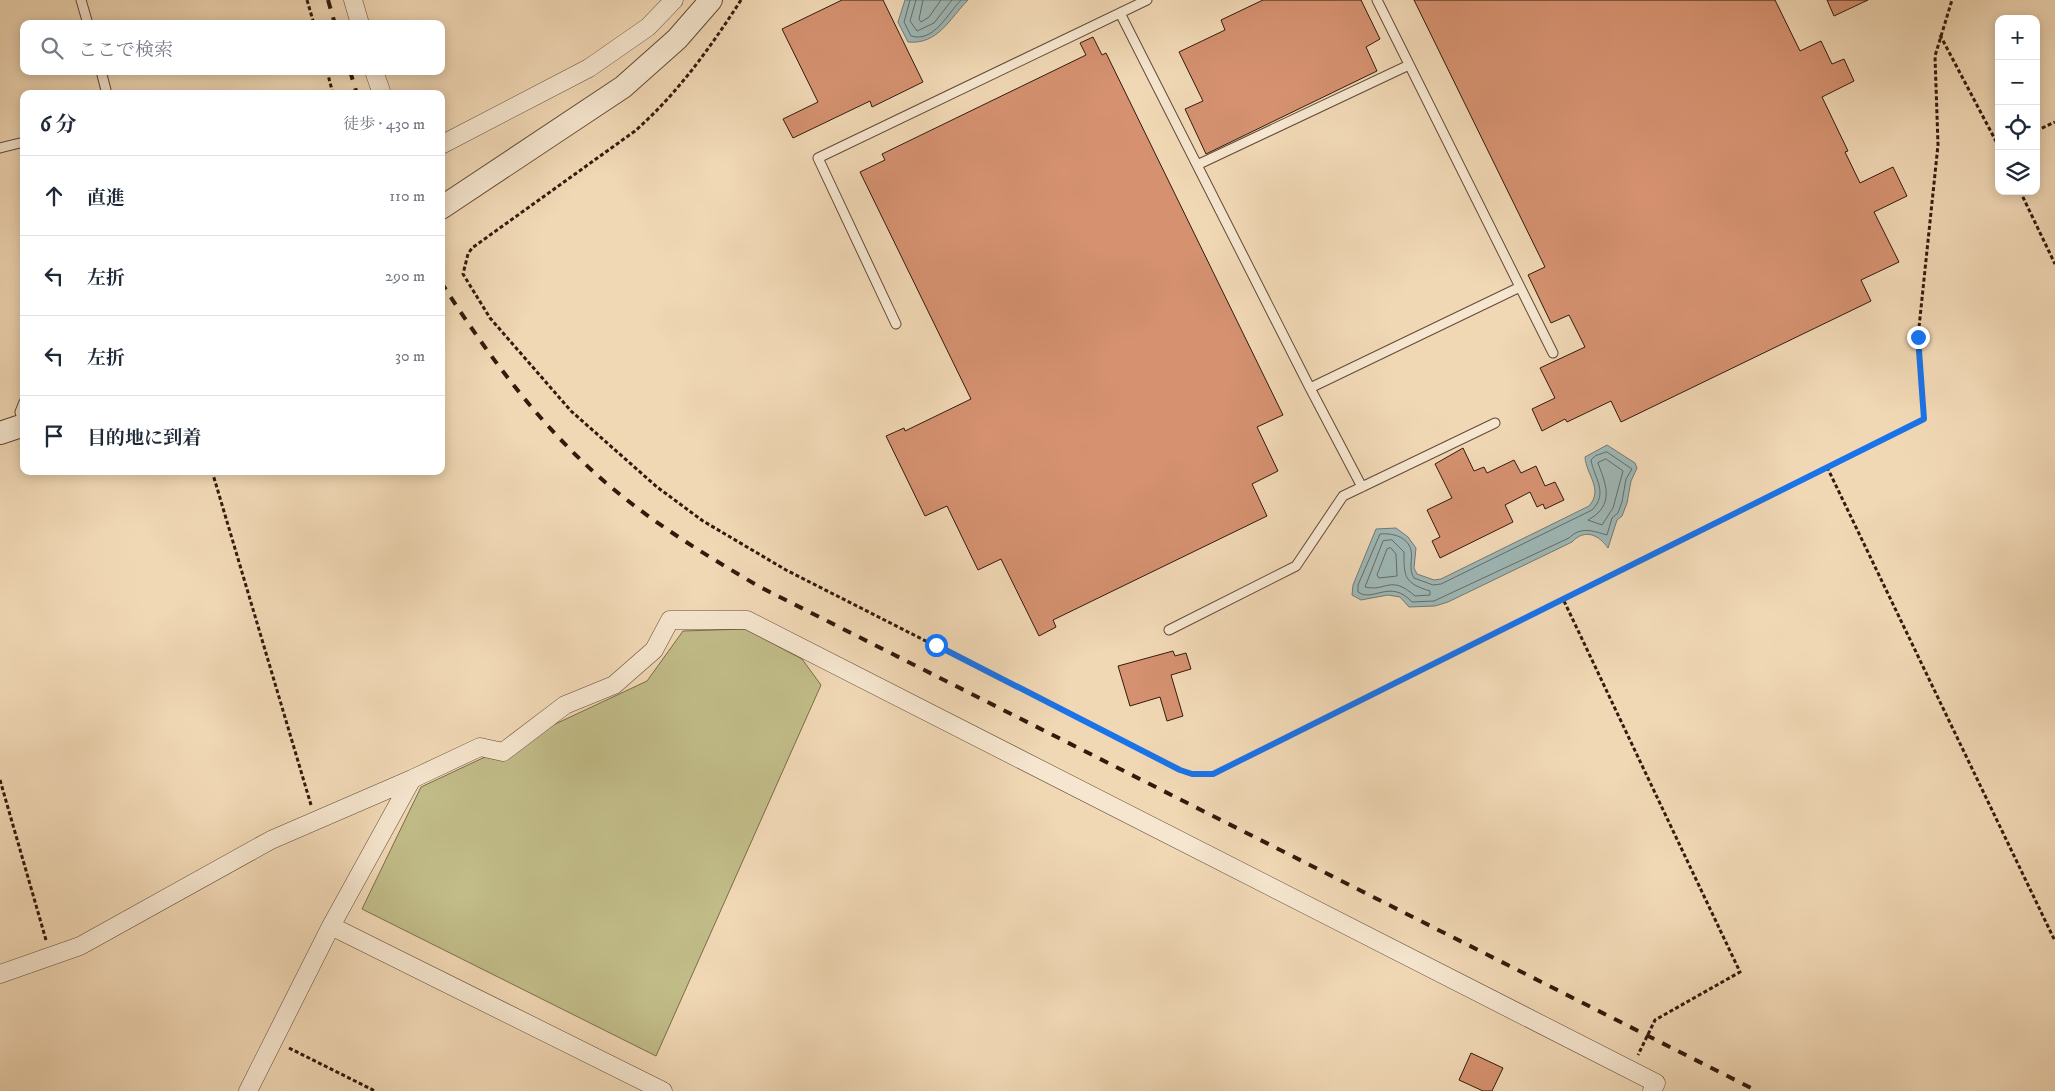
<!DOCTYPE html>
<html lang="ja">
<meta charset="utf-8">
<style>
:root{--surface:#fff;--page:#f2f2f3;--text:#1f2937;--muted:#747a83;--line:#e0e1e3}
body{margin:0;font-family:"IM FELL DW Pica","Noto Serif JP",serif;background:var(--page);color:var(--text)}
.controls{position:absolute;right:15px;top:15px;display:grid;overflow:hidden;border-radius:10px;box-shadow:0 2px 12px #0003}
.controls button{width:45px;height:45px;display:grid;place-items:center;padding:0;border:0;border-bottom:1px solid var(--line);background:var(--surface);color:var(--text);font:25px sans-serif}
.stop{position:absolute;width:15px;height:15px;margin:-11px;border:4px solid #1a73e8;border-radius:50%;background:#fff}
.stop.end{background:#1a73e8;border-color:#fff;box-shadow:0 1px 5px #0008}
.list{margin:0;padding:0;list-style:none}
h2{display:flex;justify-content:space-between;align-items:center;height:65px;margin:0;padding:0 20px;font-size:21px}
h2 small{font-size:16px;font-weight:400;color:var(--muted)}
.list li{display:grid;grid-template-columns:32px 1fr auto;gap:15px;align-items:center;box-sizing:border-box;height:80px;padding:0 20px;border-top:1px solid var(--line)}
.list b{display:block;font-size:19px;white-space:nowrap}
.list em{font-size:16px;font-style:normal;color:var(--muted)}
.icon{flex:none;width:28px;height:28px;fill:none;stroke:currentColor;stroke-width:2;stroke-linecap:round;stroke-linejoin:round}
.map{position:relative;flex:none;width:2055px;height:1091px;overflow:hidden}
.search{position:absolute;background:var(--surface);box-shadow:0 2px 12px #0003;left:20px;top:20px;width:425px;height:55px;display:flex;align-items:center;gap:12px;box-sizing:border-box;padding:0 18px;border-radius:10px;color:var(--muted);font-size:19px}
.panel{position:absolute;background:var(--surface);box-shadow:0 2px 12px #0003;left:20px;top:90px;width:425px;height:385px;border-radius:10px}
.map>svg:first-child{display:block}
.green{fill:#c1bc88;stroke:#7a6c4a}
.water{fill:#9eb8b7;stroke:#737973}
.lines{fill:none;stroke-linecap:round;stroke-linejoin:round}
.shore{stroke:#686a62;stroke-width:1}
.building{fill:#d59170;stroke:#321b0c}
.service-casing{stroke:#624a36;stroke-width:11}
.minor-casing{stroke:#624a36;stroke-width:19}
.tertiary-casing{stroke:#624a36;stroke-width:24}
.path{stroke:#321b0c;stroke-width:3;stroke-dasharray:4 2.5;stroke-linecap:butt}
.service{stroke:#f6e6cf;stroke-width:9}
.minor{stroke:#f6e6cf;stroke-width:18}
.tertiary{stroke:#f6e6cf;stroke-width:22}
.rail{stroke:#321b0c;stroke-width:4;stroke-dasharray:9 9;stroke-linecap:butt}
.route{stroke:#1a73e8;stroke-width:6}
</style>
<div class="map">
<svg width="2055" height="1091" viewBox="0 0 2055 1091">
<rect width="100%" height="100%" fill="#f1d8b5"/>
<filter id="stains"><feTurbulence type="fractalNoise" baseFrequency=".004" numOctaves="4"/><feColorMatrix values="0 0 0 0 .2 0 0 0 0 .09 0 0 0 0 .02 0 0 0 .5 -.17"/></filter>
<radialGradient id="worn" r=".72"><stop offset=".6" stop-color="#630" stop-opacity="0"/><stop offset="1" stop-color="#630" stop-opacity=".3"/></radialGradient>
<!-- green -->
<path class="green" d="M745 629 802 659 821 685 656 1056 362 909 421 787 647 681 683 631Z"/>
<!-- water -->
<path class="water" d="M905 0H968C950 18 938 45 908 42L898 22Z
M1607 445 1635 463 1637 468 1631 481 1627 503 1622 516 1617 520 1608 548C1599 535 1585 528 1572 542L1448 602 1435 606 1409 607 1400 597 1388 595 1361 600 1352 595 1353 585 1376 529 1396 528 1408 537 1416 548 1414 568 1417 574 1434 580 1441 579 1589 506C1604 489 1586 475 1585 457Z"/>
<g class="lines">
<!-- shore -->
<path class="shore" d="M910 0 904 22 911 36C934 43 948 13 961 0
M916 0 910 21 917 31 934 23 952 0
M923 0 919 19 921 22 929 17 941 0
M1607 452 1632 469 1626 479 1622 502 1618 513 1612 518 1607 535C1593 531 1581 526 1569 538L1434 601 1412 602C1390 578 1373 603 1358 592V585L1380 534C1392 533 1407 536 1411 550 1413 560 1408 568 1414 578L1433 585 1441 584 1592 510C1609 493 1594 478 1591 460L1595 456Z
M1606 459 1623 471 1613 508 1602 525 1588 520C1591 518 1595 516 1598 513 1613 498 1604 480 1598 463Z
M1392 540 1404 552C1404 577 1404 583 1430 591V595L1415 596C1390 574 1387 592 1365 587L1383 541Z
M1391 548 1396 554 1397 576 1379 578 1377 575 1387 549Z"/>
</g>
<!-- building -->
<path class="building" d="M842 0H883L923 82 872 107 870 101 793 138 783 119 818 102 782 29Z
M1263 0H1361L1380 39 1366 47 1377 71 1206 154 1185 109 1203 101 1179 52 1225 30 1221 20Z
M1414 0H1775L1800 51 1821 41 1832 64 1844 59 1854 81 1822 97 1848 151 1845 152 1860 183 1893 167 1907 196 1874 212 1899 262 1861 280 1871 301 1621 422 1611 401 1567 422 1565 419 1542 431 1532 409 1555 398 1540 368 1585 347 1569 315 1551 323 1528 275 1545 267Z
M1827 0H1868L1834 16Z
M1093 37 1102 55 1106 53 1283 415 1257 427 1278 471 1252 484 1267 516 1053 620 1056 627 1039 636 1001 559 978 570 947 506 925 516 886 436 904 428 905 431 971 399 860 172 885 160 882 154 1086 55 1080 43Z
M1463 448 1474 471 1484 467 1487 473 1514 460 1521 473 1536 466 1545 486 1555 482 1564 500 1545 509 1543 504 1537 507 1530 492 1505 505 1513 522 1440 558 1432 541 1440 537 1427 510 1452 498 1435 464Z
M1173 651 1175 656 1186 653 1191 669 1171 675 1183 716 1167 721 1160 697 1130 706 1118 666Z
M1471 1053 1503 1068 1492 1091H1483L1459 1080Z"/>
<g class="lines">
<!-- service casing -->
<g class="service-casing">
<path id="service" d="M81 0 88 24
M1377 0 1553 353
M1120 13 1310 388 1520 287
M101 71 107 94
M0 148 24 142
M1197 165 1409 65
M896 324 818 158 1147 0
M1310 388 1362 487
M24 402 20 412 24 425
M1169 630 1296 566 1343 496 1495 423"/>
</g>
<!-- minor casing -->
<g class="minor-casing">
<path id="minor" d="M353 0 360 24
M374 71 382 94
M441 145 589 68 648 27 674 0
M331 926 663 1091
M0 974 80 946 271 840 412 779 480 747 503 752 565 705 614 685 654 650 670 620H747L1656 1083 1652 1091
M248 1091 331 926 412 779"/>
</g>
<!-- tertiary casing -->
<g class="tertiary-casing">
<path id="tertiary" d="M441 208 623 87 677 39 711 0
M0 433 24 425"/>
</g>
<!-- path -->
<path class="path" d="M307 0 314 24
M741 0C710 48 678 93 635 131L472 248 468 254 463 274 490 318 571 411 657 487 703 521 786 570 1180 770 1192 774H1213L1924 419 1918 337 1938 145 1935 56 1952 0
M1940 35 1999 147
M327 71 333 94
M2036 131 2055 122
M2020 191 2055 264
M1827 467 2055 941
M212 471 311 805
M1564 601 1740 972 1655 1020 1638 1055
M0 780 46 940
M289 1048 375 1091"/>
<!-- service -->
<use href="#service" class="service"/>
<!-- minor -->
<use href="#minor" class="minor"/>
<!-- tertiary -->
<use href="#tertiary" class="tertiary"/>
<!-- rail -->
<path class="rail" d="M328 0 335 24
M350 71 357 94
M441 282C492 362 552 442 627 500 669 533 714 560 760 587L1757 1091"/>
</g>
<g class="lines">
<!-- route -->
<path class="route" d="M936 645 1180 770 1192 774H1213L1924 419 1918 337"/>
</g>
<rect width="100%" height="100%" filter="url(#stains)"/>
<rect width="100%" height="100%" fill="url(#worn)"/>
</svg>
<div class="controls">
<button>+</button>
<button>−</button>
<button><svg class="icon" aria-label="locate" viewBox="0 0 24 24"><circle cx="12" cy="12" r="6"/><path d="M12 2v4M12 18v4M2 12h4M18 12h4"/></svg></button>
<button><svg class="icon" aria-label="layers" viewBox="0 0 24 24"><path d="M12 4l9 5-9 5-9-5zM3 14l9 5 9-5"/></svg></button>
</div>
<div class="stop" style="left:936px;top:645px"></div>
<div class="stop end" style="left:1918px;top:337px"></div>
<div class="search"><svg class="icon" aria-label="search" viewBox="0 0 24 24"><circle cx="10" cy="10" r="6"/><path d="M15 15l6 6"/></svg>ここで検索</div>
<section class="panel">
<h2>6 分<small>徒歩 · 430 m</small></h2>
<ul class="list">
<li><svg class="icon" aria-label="ahead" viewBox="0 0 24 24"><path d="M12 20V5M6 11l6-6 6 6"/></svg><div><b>直進</b></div><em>110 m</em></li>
<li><svg class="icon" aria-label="left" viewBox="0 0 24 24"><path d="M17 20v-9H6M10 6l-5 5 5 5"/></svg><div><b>左折</b></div><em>290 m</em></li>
<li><svg class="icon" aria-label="left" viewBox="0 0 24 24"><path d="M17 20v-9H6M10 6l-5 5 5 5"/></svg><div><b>左折</b></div><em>30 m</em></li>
<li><svg class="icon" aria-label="arrive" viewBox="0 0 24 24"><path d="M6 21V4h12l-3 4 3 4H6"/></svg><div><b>目的地に到着</b></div></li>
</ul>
</section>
</div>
